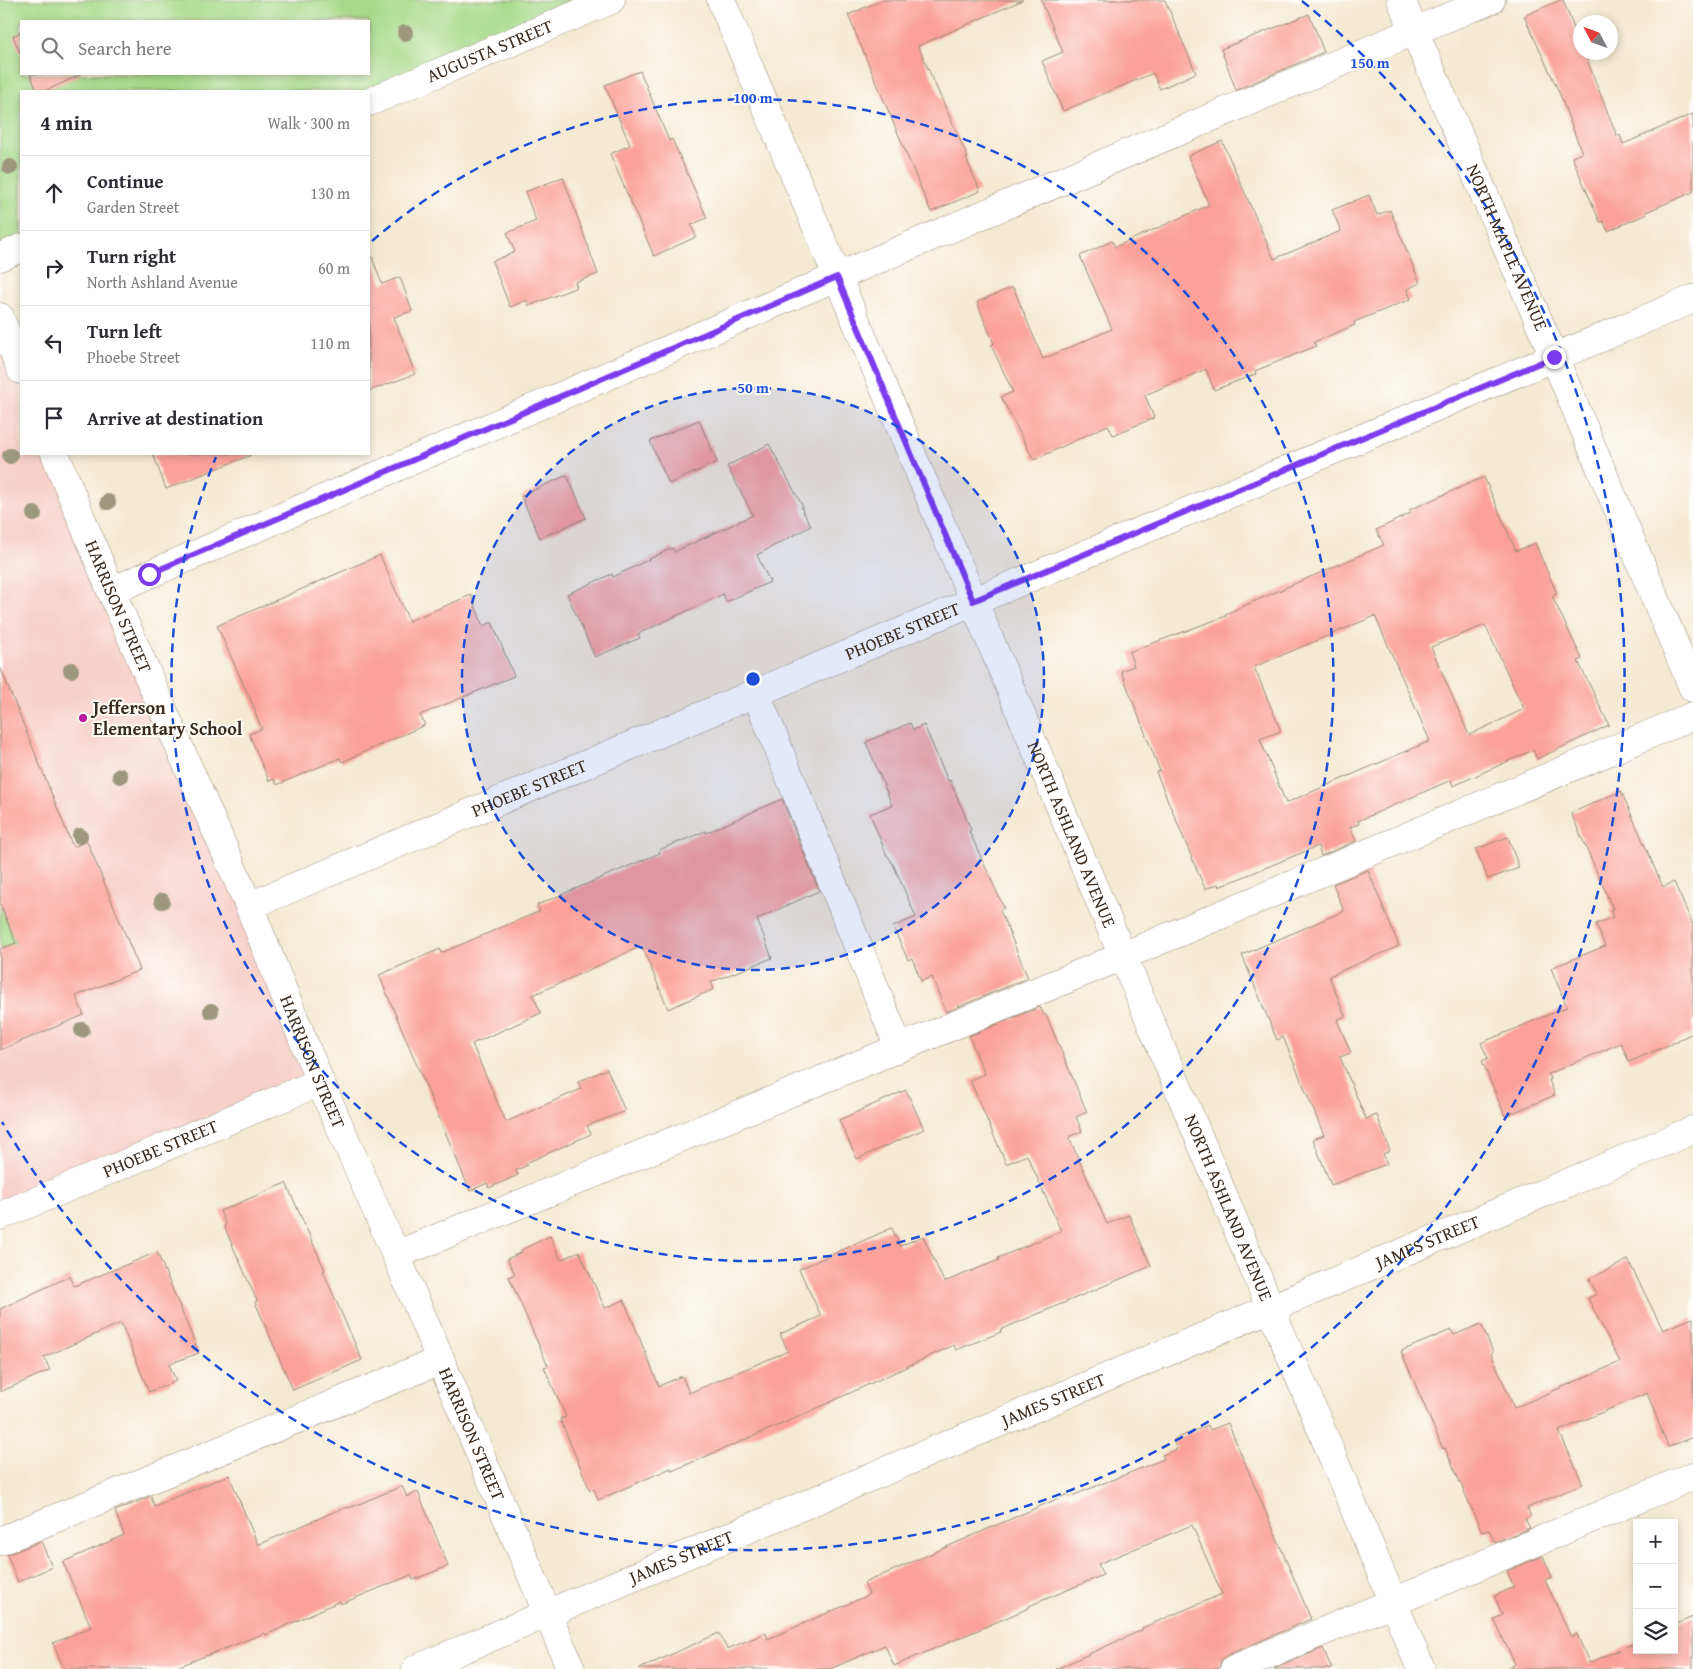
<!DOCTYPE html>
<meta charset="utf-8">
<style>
:root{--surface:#fff;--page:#f2f2f3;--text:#2b2b33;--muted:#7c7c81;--line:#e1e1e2}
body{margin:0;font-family:"Gentium Book Plus",serif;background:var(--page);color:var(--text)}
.controls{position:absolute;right:15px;bottom:15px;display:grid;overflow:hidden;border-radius:0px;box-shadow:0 2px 8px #0003}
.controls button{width:45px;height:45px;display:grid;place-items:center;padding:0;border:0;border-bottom:1px solid var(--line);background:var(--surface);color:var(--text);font:25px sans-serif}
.compass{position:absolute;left:1573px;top:15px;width:45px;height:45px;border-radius:50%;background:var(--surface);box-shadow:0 2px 8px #0003;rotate:311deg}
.stop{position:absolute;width:15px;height:15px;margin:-11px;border:4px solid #7c3aed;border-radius:50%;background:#fff}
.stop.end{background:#7c3aed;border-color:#fff;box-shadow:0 1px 5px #0008}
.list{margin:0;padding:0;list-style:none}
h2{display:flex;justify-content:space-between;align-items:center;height:65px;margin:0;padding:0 20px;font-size:21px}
h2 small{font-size:16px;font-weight:400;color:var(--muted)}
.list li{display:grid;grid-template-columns:32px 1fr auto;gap:15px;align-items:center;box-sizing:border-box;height:75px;padding:0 20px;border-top:1px solid var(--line)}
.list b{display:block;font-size:19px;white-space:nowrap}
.list p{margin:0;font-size:16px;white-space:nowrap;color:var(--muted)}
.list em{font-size:16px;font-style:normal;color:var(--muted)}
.icon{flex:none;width:28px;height:28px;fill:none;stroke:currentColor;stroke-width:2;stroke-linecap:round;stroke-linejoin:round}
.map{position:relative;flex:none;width:1693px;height:1669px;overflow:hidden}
.search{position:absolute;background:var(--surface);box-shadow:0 2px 8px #0003;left:20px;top:20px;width:350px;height:55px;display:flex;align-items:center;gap:12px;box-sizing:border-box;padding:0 18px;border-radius:0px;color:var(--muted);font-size:19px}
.panel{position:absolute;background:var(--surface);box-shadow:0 2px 8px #0003;left:20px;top:90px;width:350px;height:365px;border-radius:0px}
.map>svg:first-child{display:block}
.built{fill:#f7d0c9}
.green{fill:#a6d988;stroke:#708253;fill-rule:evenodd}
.building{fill:#fba19a;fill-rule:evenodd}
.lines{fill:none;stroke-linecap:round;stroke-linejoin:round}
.minor-casing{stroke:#988a78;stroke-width:29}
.minor{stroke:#fff;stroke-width:28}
.tree{fill:#9d987d}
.route{stroke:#7c3aed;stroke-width:6}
.ring{fill:none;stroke:#1d4ed8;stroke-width:2.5;stroke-dasharray:9 6}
.poi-dot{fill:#b5179e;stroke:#fdfcf7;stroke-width:2}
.labels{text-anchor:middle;stroke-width:4;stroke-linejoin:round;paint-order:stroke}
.street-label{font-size:18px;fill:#3b2a1e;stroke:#fdfcf7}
.poi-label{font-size:18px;font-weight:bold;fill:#3b2a1e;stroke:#fdfcf7;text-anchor:start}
.centre{fill:#1d4ed8;stroke:#fdfcf7;stroke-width:2.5}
.ring-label{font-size:15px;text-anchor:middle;font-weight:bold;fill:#1d4ed8;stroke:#fdfcf7;stroke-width:4;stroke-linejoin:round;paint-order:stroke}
</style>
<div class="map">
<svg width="1693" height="1669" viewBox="0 0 1693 1669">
<rect width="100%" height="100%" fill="#fdfcf7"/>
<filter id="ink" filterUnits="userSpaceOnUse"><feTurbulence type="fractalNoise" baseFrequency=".02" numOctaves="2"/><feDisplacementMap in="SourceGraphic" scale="10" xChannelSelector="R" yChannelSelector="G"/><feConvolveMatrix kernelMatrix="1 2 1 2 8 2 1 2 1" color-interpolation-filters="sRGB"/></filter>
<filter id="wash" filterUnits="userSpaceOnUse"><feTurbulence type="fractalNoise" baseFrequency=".0096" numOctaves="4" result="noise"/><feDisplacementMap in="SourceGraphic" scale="20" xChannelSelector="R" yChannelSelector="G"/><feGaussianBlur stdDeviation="1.12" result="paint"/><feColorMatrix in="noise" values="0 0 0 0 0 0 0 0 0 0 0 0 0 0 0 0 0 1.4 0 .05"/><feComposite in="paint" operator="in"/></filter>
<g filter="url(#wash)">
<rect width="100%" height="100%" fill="#f4e9d2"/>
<!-- built -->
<path class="built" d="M0 317 21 370V454H55L320 1082 0 1216Z"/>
<!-- green -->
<path class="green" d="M0 0H611L369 91H21V248L0 257ZM21 21H369V74H21Z
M0 904 16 943 0 949Z"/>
<g id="blocks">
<!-- building -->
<path class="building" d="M882 0H1023L918 46 968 158H966L980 191 931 212 848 15Z
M1041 0H1165L1196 73 1160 89 1153 73 1063 111 1042 61 1063 52Z
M1560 0H1563L1580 44V52H1584L1617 136 1620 135 1623 144 1693 114V192L1646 212 1647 214 1608 231 1603 221 1600 222 1572 157 1582 153 1559 92 1524 16Z
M1309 14 1324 52 1236 90 1221 49Z
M21 32V55L13 36Z
M640 71 669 141 672 139 707 218 691 225 696 237 654 256 610 154 630 145 605 85Z
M30 74H80V75L45 91H37Z
M1222 141 1274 259 1341 231 1332 210 1369 195 1377 215 1390 210 1420 283 1407 289 1411 299 1354 322 1355 325 1314 342 1316 346 1255 371 1256 374 1214 390 1206 369 1145 395 1154 418 1113 435 1108 425 1034 460 1001 397 1013 392 991 345 994 344 977 302 1013 287 1043 359 1112 329 1080 256 1112 241 1115 247 1209 205 1188 156Z
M563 177 598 274 575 282 577 287 529 306 527 300 510 307 492 261 515 252 507 233 536 221 525 192Z
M372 257 382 284 400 277 412 311 394 317 415 374 369 391V258Z
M699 420 717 462 669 484 650 441Z
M769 444 803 507 801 508 811 526 757 555 770 582 726 602 723 594 638 634 640 638 595 657 567 594 612 574 613 577 672 548 674 552 753 515 727 466Z
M153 454H250L251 455 166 489Z
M567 475 586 518 540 538 521 496Z
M1484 477 1516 551 1535 543 1557 594 1552 596 1582 659 1578 661 1609 725 1537 759 1533 750 1453 786 1451 780 1358 821 1359 824 1350 827 1356 841 1321 856 1318 846 1219 887 1218 884 1205 889 1156 772 1160 771 1121 671 1134 666 1129 652 1226 616 1225 614 1384 545 1376 530 1411 513 1409 510ZM1375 616 1430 741 1286 803 1260 739 1281 731 1254 667ZM1485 625 1524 709 1469 735 1431 647Z
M380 555 409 621 471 595 483 626 492 622 514 676 420 715 425 725 342 762 340 758 277 785 274 779 269 781 249 734 262 729 255 713 256 712 217 626Z
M0 669H1L73 847 87 841 140 970 76 996 84 1015 0 1050V949L16 943 0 904Z
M910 723 913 730 924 725 948 781 950 780 971 830 969 831 1004 908 1000 910 1028 978 946 1012 932 977 921 981 912 958 908 960 893 927 916 917 893 864 888 856H887L870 814 892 805 866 742Z
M1621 791 1663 887 1674 882 1693 925V1033L1678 1040V1041L1629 1062 1621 1043 1548 1074 1550 1079 1549 1080 1555 1095 1505 1116 1482 1061 1488 1058 1481 1043 1567 1007 1551 968 1605 946 1596 924 1613 917 1610 910 1613 909 1571 813Z
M782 799 819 891 757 919 772 958 711 982 714 989 668 1009 642 946 533 995 541 1013 472 1044 506 1122 581 1089 578 1082 607 1069 625 1111 587 1126 591 1134 526 1163 528 1165 516 1170 518 1175 489 1188 487 1183 470 1191 379 975 440 949 441 953 540 911 537 905 660 853 659 850 706 831V833Z
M1508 837 1519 868 1488 879 1476 849Z
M1368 870 1399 946 1329 976 1345 1016 1337 1020 1351 1053 1340 1057 1366 1119 1377 1115 1390 1151 1383 1154 1387 1164 1331 1185 1313 1139 1324 1135 1283 1037 1277 1040 1242 955 1344 911 1333 884Z
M1040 1007 1044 1015H1046L1087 1112 1076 1117 1082 1131 1069 1137 1107 1224 1129 1215 1151 1266 1000 1330 1001 1332 956 1350 954 1345 798 1417 672 1471 671 1468 598 1500 594 1489 590 1490 560 1419 566 1417 544 1367 548 1366 509 1277 515 1274 507 1259 522 1252 521 1250 550 1236 561 1260 579 1251 605 1308 624 1300 659 1386 682 1376 689 1393 788 1351 780 1334 821 1316 799 1269 892 1228 900 1246 923 1236 944 1282 999 1260 998 1258 1061 1231 1027 1155 1006 1164 970 1080 985 1074 969 1036Z
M906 1090 924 1129 857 1159 839 1120Z
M286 1183 325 1270 323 1271 362 1360 293 1390 255 1302 257 1301 224 1226 226 1225 220 1211Z
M157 1252 199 1353 169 1364 176 1381 149 1392 121 1323 44 1357 50 1370 0 1392V1309L70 1276 74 1286Z
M1628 1260 1663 1330 1693 1318V1437L1668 1447 1647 1393 1559 1431 1583 1484 1527 1508 1531 1516 1525 1519 1530 1528 1495 1542 1489 1530 1482 1532 1445 1448 1443 1449 1401 1351 1451 1330 1454 1335 1481 1324 1493 1352 1491 1353 1514 1408 1620 1362 1588 1298 1597 1294 1589 1279Z
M1228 1423 1311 1619 1228 1655 1221 1660 1219 1669H1056L1142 1630V1628L1222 1594 1192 1525 1098 1564 1103 1575 1029 1606V1608L894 1666 885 1645 830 1669H639L719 1633 727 1649 766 1633 768 1639 864 1597 869 1594 864 1583 1068 1494 1069 1497 1164 1459 1162 1455 1177 1449 1173 1440 1208 1425 1210 1430Z
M229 1475 258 1545 336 1511 348 1507 349 1508 402 1486 407 1497 418 1492 448 1566 413 1580 411 1575 341 1604 340 1601 266 1635 265 1633 172 1669H64L53 1643 91 1627 63 1562 124 1535 115 1511 151 1496 154 1506Z
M41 1541 52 1567 18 1582 7 1555Z
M1543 1556 1552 1577 1545 1580 1571 1637 1577 1634 1589 1663 1637 1642V1650H1674V1625L1693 1617V1669H1505L1515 1664 1494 1619 1503 1615 1494 1596 1514 1587 1507 1571Z
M1323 1648 1332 1669H1274Z"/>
</g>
</g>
<g filter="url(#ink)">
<use href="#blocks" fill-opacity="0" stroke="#988a78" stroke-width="1"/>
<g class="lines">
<!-- minor casing -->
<g class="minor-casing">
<g id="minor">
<path id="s1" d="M721 0 1271 1309 1421 1669"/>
<path id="s2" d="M1401 0 1554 357 1693 688"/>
<path id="s3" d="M369 102 611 0"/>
<path d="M0 257 21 248"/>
<path d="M0 317 21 370"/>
<path id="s4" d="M55 454 111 591 249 906 320 1082 396 1255 571 1669"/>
<path d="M111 591 771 305 1414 31 1491 0"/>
<path d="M756 693 899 1048"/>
<path id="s5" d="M249 906 1693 299"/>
<path id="s6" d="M0 1216 320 1082"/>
<path d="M396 1255 1123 956 1693 716"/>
<path d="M0 1541 441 1360"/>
<path id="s7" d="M416 1669 1693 1130"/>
<path d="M1234 1669 1693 1476"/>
</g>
</g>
<!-- minor -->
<use href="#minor" class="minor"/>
</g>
<!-- trees -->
<g class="tree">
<circle cx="405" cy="33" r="8"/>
<circle cx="10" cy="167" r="8"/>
<circle cx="10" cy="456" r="8"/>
<circle cx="108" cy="502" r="8"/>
<circle cx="34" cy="514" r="8"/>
<circle cx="71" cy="670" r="8"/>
<circle cx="120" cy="776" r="8"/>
<circle cx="80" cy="836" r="8"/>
<circle cx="162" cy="901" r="8"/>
<circle cx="211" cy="1011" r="8"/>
<circle cx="82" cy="1030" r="8"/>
</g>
</g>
<g class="lines" filter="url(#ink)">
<!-- route -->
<path class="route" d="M149 574 837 277 973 601 1554 357"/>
</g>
<!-- distance rings -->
<circle cx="753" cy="679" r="291" fill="#1d4ed8" fill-opacity=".12"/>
<g class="ring">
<circle cx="753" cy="679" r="291"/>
<path d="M372 241A581 581 0 1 1 216 457"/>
<path d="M1302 1A872 872 0 1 1 2 1122"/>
</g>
<!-- markers -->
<circle class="poi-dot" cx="83" cy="718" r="5"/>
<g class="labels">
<!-- street labels -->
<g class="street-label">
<text dy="6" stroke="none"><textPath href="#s3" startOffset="131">AUGUSTA STREET</textPath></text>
<text dy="6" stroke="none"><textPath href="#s2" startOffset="269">NORTH MAPLE AVENUE</textPath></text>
<text dy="6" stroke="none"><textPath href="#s4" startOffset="165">HARRISON STREET</textPath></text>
<text dy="6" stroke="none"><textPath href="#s5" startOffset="709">PHOEBE STREET</textPath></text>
<text dy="6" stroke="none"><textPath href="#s5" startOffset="304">PHOEBE STREET</textPath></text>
<text dy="6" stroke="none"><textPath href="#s1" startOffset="905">NORTH ASHLAND AVENUE</textPath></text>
<text dy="6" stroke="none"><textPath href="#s4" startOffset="660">HARRISON STREET</textPath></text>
<text dy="6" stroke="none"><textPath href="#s6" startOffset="174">PHOEBE STREET</textPath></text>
<text dy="6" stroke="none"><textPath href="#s1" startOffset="1310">NORTH ASHLAND AVENUE</textPath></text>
<text dy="6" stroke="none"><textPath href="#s7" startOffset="1098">JAMES STREET</textPath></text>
<text dy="6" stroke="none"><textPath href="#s7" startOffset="692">JAMES STREET</textPath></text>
<text dy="6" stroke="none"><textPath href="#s4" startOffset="1065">HARRISON STREET</textPath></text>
<text dy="6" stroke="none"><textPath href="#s7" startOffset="288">JAMES STREET</textPath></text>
</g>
<!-- poi labels -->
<g class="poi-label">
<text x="93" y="714">Jefferson<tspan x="93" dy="21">Elementary School</tspan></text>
</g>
</g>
<circle cx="753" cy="679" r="8" class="centre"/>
<g class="ring-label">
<text x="1370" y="68">150 m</text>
<text x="753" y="103">100 m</text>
<text x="753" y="393">50 m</text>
</g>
</svg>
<div class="controls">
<button>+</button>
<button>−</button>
<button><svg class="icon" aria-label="layers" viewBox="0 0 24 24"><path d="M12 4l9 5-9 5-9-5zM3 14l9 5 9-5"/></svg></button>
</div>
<svg class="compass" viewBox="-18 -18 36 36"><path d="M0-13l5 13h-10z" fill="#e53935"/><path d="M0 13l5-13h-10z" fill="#7c7c81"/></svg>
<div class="stop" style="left:149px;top:574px"></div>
<div class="stop end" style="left:1554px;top:357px"></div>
<div class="search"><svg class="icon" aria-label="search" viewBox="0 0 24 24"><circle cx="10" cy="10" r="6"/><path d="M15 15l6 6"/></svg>Search here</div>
<section class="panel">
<h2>4 min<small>Walk · 300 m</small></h2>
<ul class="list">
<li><svg class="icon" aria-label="ahead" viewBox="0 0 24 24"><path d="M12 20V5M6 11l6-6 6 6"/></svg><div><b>Continue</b><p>Garden Street</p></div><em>130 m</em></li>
<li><svg class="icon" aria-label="right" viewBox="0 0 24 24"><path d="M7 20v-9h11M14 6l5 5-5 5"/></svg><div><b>Turn right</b><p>North Ashland Avenue</p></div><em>60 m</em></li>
<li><svg class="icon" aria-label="left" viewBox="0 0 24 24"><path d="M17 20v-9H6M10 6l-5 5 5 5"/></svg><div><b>Turn left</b><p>Phoebe Street</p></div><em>110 m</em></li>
<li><svg class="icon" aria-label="arrive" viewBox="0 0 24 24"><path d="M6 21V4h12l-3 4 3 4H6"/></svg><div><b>Arrive at destination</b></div></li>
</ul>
</section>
</div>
